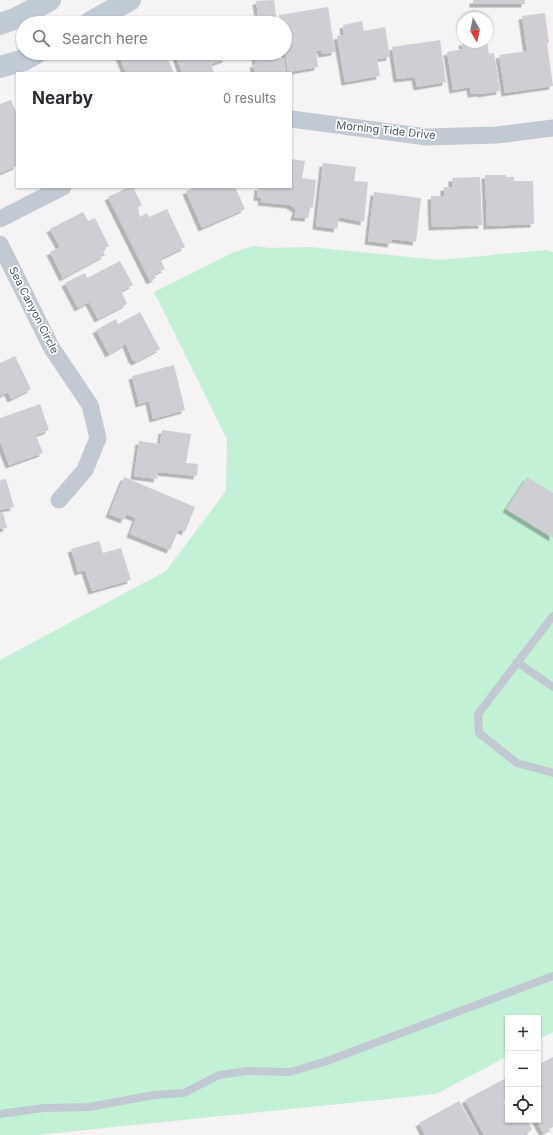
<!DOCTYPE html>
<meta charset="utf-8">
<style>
:root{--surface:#fff;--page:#f2f2f3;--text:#2b2b33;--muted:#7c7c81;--line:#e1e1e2}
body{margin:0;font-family:Inter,sans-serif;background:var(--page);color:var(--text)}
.controls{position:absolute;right:12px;bottom:12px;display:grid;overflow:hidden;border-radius:0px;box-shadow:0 1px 3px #0004}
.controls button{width:36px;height:36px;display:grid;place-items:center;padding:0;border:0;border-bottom:1px solid var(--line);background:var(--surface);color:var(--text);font:20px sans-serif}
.compass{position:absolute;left:457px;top:12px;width:36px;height:36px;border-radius:50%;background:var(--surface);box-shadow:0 1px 3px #0004;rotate:171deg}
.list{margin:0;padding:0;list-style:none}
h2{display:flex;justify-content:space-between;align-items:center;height:52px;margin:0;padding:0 16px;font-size:17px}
h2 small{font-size:13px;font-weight:400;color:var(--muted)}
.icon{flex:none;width:22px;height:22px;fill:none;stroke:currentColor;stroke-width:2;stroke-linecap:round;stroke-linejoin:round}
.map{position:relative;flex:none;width:553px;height:1135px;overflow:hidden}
.search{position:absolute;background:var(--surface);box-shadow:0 1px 3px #0004;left:16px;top:16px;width:276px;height:44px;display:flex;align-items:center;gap:10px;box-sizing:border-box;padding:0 14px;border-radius:22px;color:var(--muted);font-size:15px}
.panel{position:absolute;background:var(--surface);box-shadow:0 1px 3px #0004;left:16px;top:72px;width:276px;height:116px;border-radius:0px}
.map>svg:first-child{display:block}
.green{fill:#c3f1d5}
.building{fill:#cdcfd5;filter:url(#shadow)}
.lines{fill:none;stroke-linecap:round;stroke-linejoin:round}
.lane{stroke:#c1cad2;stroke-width:8}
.street{stroke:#c1cad2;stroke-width:17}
.secondary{stroke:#c1cbd6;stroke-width:22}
.labels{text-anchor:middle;stroke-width:3.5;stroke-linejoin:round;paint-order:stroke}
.street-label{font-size:11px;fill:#4a5661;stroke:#fff}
</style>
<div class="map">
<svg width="553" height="1135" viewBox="0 0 553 1135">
<defs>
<filter id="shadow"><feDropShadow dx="-3.5" dy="3.5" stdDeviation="0" flood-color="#0004"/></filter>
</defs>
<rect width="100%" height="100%" fill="#f5f3f3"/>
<!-- green -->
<path class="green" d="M254 246 270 248 309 247 439 260 546 250 553 252V1032L538 1040V1018H508V1056L436 1094 36 1135H0V660L166 571 226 491 227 439 154 292 234 252Z"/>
<!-- building -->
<path class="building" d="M274 0 277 23H228L227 19 258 15 256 1Z
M473 0H525V4H473Z
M328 7 335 52 322 54 321 50 316 51 318 67 288 72 285 51V23H281L279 15Z
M545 13 549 43H547L553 86 505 93 499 55 527 51 522 16Z
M362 21 364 31 385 27 390 57 377 59 380 76 345 82 337 36 344 35 343 25Z
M440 40 446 82 417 87 415 77 397 79 392 47Z
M462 42H487L489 54 494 53 500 91 481 94V93L471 94 470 87 453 90 447 52 463 49Z
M118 53H143L144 56 151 53H166L174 73H126Z
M175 53H224L226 59 211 64 214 73H182Z
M232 53H251V54L233 56Z
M255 53H278L279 59 284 58 286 73H255L253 64H256Z
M11 100 16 112H17V166L0 173V104Z
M291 159 305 161 302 178 316 180 313 208 310 207 308 218 294 217 296 209 290 205 261 202 262 198 257 197 258 187H291Z
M323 163 356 167 354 181 368 182 364 222 339 217 337 229 316 226Z
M485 175H506V177H514V181H533L534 224 487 226Z
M480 177 482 225 432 227 431 196H444V187H452V178Z
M129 187H133L142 205 138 207 140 217 147 213 149 217 167 209 185 247 160 259 165 269 154 274 156 278 150 281 108 197Z
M196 187H235L245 209 202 228 186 191Z
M374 192 421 198 416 242 392 239 391 244 368 241Z
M83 212 88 221 95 218 109 246 102 249 105 255 63 278 50 252 60 247 50 229Z
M120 261 133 285 121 291 127 304 98 319 89 302 78 308 65 283 85 273 87 278Z
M140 312 160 349 135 362 132 359 126 344 109 354 96 330 116 319 118 324Z
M15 356 31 389 11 399 8 392 0 396V363Z
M174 365 185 410 153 419 149 401 139 404 132 376Z
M40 404 49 430 36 435 43 453 9 465 0 441V418Z
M162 430 191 434 186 463 198 464 197 476 158 472 157 479 134 476 139 441 160 444Z
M124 477 195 507 185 532 179 529 170 550 130 534 136 518 126 514 124 520 109 514Z
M527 477 553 493V538L506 509Z
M6 479 14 507 0 510V480Z
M0 513H3L7 528 0 529Z
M99 541 103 553 121 548 131 580 92 591 85 570 78 572 71 549Z
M553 1057V1127L543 1133 536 1120H538V1065Z
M506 1078 508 1098 503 1101 505 1105 508 1103V1120H527L532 1130 523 1135H484L465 1100Z
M459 1101 478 1135H425L419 1123Z"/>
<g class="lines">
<!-- lane -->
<path class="lane" d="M553 616 478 714 479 733 517 763 553 773
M517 662 553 687
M0 1114 44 1108 89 1107 154 1095 184 1093 219 1075 247 1071 290 1072 327 1061 553 976"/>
<!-- street -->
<path class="street" d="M291 119 427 137 497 135 553 128
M0 219 63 187
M0 244 51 347 90 405 98 438 85 470 59 500"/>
<!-- secondary -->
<path class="secondary" d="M89 23 130 0
M0 24 17 18 50 0
M0 67 24 60 36 53"/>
</g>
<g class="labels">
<!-- street labels -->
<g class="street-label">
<text transform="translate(386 130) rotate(6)" y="4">Morning Tide Drive</text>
<text transform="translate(34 310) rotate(63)" y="4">Sea Canyon Circle</text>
</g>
</g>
</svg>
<div class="controls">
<button>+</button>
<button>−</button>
<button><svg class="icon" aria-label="locate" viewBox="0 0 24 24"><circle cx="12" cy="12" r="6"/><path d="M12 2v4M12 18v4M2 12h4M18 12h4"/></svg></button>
</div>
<svg class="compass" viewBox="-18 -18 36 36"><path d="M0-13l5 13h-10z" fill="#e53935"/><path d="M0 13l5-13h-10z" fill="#7c7c81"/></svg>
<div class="search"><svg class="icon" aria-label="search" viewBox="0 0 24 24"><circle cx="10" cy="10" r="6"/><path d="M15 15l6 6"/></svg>Search here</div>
<section class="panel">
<h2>Nearby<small>0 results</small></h2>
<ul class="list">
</ul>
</section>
</div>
